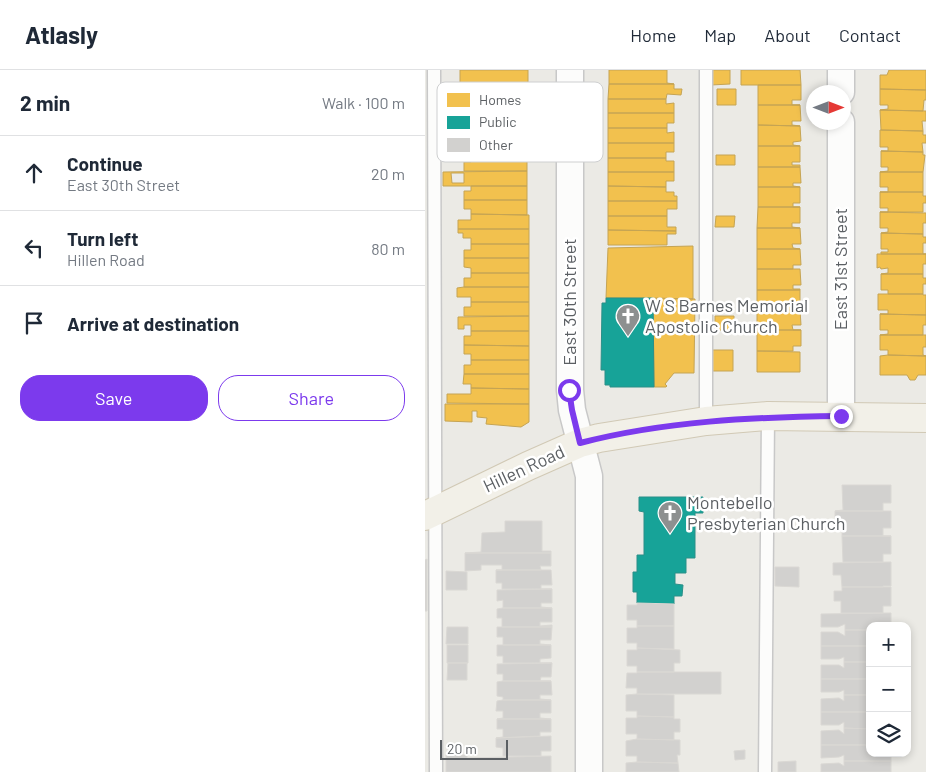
<!DOCTYPE html>
<meta charset="utf-8">
<style>
:root{--surface:#fff;--page:#f6f6f7;--text:#1f2937;--muted:#747a83;--line:#e0e1e3;--accent:#7c3aed}
body{margin:0;font-family:Barlow,sans-serif;background:var(--page);color:var(--text)}
.controls{position:absolute;right:15px;bottom:15px;display:grid;overflow:hidden;border-radius:10px;box-shadow:0 2px 8px #0003}
.controls button{width:45px;height:45px;display:grid;place-items:center;padding:0;border:0;border-bottom:1px solid var(--line);background:var(--surface);color:var(--text);font:25px sans-serif}
.compass{position:absolute;left:381px;top:15px;width:45px;height:45px;border-radius:50%;background:var(--surface);box-shadow:0 2px 8px #0003;rotate:90deg}
.scale{position:absolute;left:15px;bottom:12px;width:68px;box-sizing:border-box;padding-left:5px;border:2px solid #5b5f63;border-top:0;font-size:14px;line-height:18px;white-space:nowrap;color:#5b5f63;-webkit-text-stroke:4px #fff;paint-order:stroke}
.stop{position:absolute;width:15px;height:15px;margin:-11px;border:4px solid #7c3aed;border-radius:50%;background:#fff}
.stop.end{background:#7c3aed;border-color:#fff;box-shadow:0 1px 5px #0008}
.list{margin:0;padding:0;list-style:none}
h2{display:flex;justify-content:space-between;align-items:center;height:65px;margin:0;padding:0 20px;font-size:21px}
h2 small{font-size:16px;font-weight:400;color:var(--muted)}
.list li{display:grid;grid-template-columns:32px 1fr auto;gap:15px;align-items:center;box-sizing:border-box;height:75px;padding:0 20px;border-top:1px solid var(--line)}
.list b{display:block;font-size:19px;white-space:nowrap}
.list p{margin:0;font-size:16px;white-space:nowrap;color:var(--muted)}
.list em{font-size:16px;font-style:normal;color:var(--muted)}
.actions{display:flex;gap:10px;padding:15px 20px}
.actions a{flex:1;padding:11px 0;border:1px solid var(--accent);border-radius:20px;text-align:center;font-size:18px;color:var(--accent)}
.actions .main{background:var(--accent);color:#fff}
.icon{flex:none;width:28px;height:28px;fill:none;stroke:currentColor;stroke-width:2;stroke-linecap:round;stroke-linejoin:round}
.map{position:relative;flex:none;width:501px;height:702px;overflow:hidden}
header{display:flex;align-items:center;gap:30px;box-sizing:border-box;height:70px;padding:0 25px;background:var(--surface);border-bottom:1px solid var(--line)}
header strong{font-size:24px}
nav{display:flex;gap:28px;margin-inline-start:auto;font-size:18px}
main{display:flex}
aside{flex:1;background:var(--surface)}
.map>svg:first-child{display:block}
.homes{fill:#f2c14e;stroke:#c5a454;fill-rule:evenodd}
.public{fill:#17a398;stroke:#2b8f88}
.building{fill:#d2d1cf;stroke:#dad8d4}
.lines{fill:none;stroke-linecap:round;stroke-linejoin:round}
.service-casing{stroke:#c8c8c8;stroke-width:15}
.minor-casing{stroke:#c8c8c8;stroke-width:29}
.primary-casing{stroke:#d1c9b5;stroke-width:30}
.service{stroke:#fcfcfb;stroke-width:12}
.minor{stroke:#fcfcfb;stroke-width:26}
.primary{stroke:#f2f0e8;stroke-width:28}
.route{stroke:#7c3aed;stroke-width:6}
.labels{text-anchor:middle;stroke-width:5;stroke-linejoin:round;paint-order:stroke}
.street-label{font-size:18px;fill:#5b5f63;stroke:#fff}
.poi-label{font-size:18px;fill:#5b5f63;stroke:#fff;text-anchor:start}
.key{fill:#fff;stroke:#cecfd0;stroke-width:1}
.key-label{font-size:14px;fill:#5b5f63}
</style>
<header>
<strong>Atlasly</strong>
<nav><a>Home</a><a>Map</a><a>About</a><a>Contact</a></nav>
</header>
<main>
<aside>
<h2>2 min<small>Walk · 100 m</small></h2>
<ul class="list">
<li><svg class="icon" aria-label="ahead" viewBox="0 0 24 24"><path d="M12 20V5M6 11l6-6 6 6"/></svg><div><b>Continue</b><p>East 30th Street</p></div><em>20 m</em></li>
<li><svg class="icon" aria-label="left" viewBox="0 0 24 24"><path d="M17 20v-9H6M10 6l-5 5 5 5"/></svg><div><b>Turn left</b><p>Hillen Road</p></div><em>80 m</em></li>
<li><svg class="icon" aria-label="arrive" viewBox="0 0 24 24"><path d="M6 21V4h12l-3 4 3 4H6"/></svg><div><b>Arrive at destination</b></div></li>
</ul>
<div class="actions"><a class="main">Save</a><a>Share</a></div>
</aside>
<div class="map">
<svg width="501" height="702" viewBox="0 0 501 702">
<rect width="100%" height="100%" fill="#ebeae5"/>
<!-- homes -->
<path class="homes" d="M35 0H103V14H35Z
M184 0H242V13L249 14H184Z
M286 0H305V14L286 15Z
M316 0H375L376 15H316Z
M464 0H501V20L455 19V5H462Z
M184 14H249V19H257L256 25 242 24 241 29H183Z
M333 15H376V30H367V35H375H333Z
M292 19H311V35H292Z
M455 19 501 20V30H499L498 41 455 40 463 39V35H455Z
M183 29H241V34L249 33V43H183Z
M333 35H375L376 51H367V55L375 56 333 55Z
M455 40 501 41V51H497L498 61 456 60Z
M183 43H249V53H242V58H183Z
M333 55 375 56 376 71 368 72V75L375 76H333Z
M183 58H242V63L249 62V73H183Z
M455 60 498 61V65H501V73H497L498 82 456 81H463V77H455Z
M183 73H249V82H241V88H183Z
M333 76H375V92H367V95H375V97H333Z
M456 81 498 82V85H500L498 102H455L463 101V97H456Z
M291 85H310V95H291Z
M46 86H102V101H39V92H46Z
M183 88H241V91H249V102H183Z
M333 97H375L376 113H368V116L375 117H333Z
M102 101V116H18V102ZM26 103H39V113H27Z
M183 102H249V111H241V117L183 116Z
M455 102H498V122H455H463V117H455Z
M46 116H102V130H39V121H46Z
M183 116 241 117V122H249V126H252V131H183Z
M333 117H375V133H368V137H375H333Z
M455 122H498V126H501V133H498V142H455H463V138H455Z
M39 130H102V145L46 144V139H39Z
M183 131H252V139H242V146H183Z
M333 137H375V153H367V157L375 158H332Z
M455 142 501 143V153H498V164L456 163 463 162V158H455Z
M46 144 104 145V159H33V150H46Z
M183 146H242V157H251V161L183 160Z
M291 146H310L309 157H290Z
M332 158H375L376 174H367L368 178 375 179H332Z
M33 159H104V174H46V168H38V163H33Z
M183 160 251 161V164H242V175H183Z
M456 163 498 164V167H501V173H498V184H501H456V182H463V179H456Z
M46 174H104V188H39V180H46Z
M268 176V229L181 228 183 178Z
M332 179H375L376 195H368V199H332Z
M452 184H501V194H498V204H456L463 203V198L456 199 455 197 452 198Z
M39 188H104V203H46V198L39 197Z
M332 199H375L376 215H368V219H375V220H332Z
M46 203H104V217H39V208H46Z
M456 204H498V208H501V214H498V224H463V220H456Z
M39 217H104V232H46V227H32V218Z
M332 220H375V235L367 236 368 239H375V240H332Z
M453 224H498V225H501V245L455 244H463V240H453Z
M228 228 270 229 269 303H249L240 314 242 316 241 317H229Z
M46 232H104V246H39V237H46Z
M332 240H375L376 255H367L368 260H376H332Z
M455 244 501 245V255H498V265H455L463 264V260H455Z
M104 246V261H46V255H39V259H33V247Z
M290 246H309V260H290Z
M332 260H376V276H368V281H332Z
M46 261H104V276L39 275V266H46Z
M455 265H501V277H498V285L501 286 463 285V280H455Z
M39 275 104 276V290H46V284H39Z
M287 280H308V301H287Z
M332 281 375 282V302H332Z
M463 285 501 286V305H493L490 310H485L482 305H455V286Z
M46 290H104V304H39V295H46Z
M39 304H104V319L46 318V314H38Z
M46 318 104 319V334L22 333V324H46Z
M20 334H104V352L96 357 61 354 62 348 52 347V341H47V352L20 351Z"/>
<!-- public -->
<path class="public" d="M181 228H228L229 317H185V315H180V300H176L177 233H181Z
M214 427H278V443H270V488H261V503H250V514L258 515 257 526H249V534L212 533V522H208V502H212V485H219V442L214 441Z"/>
<!-- building -->
<path class="building" d="M417 415H466V433H458V441H410L418 440Z
M410 441H466V458H458V466H466H417V454H410Z
M80 451H117V481H126V483H40L56 482 57 463 80 462Z
M417 466H466V484H458V492H418Z
M40 483H126V496H115L116 500H71H77V495H56V500L40 501Z
M2 489V541H0V490Z
M466 492V516H458V517H417L416 505H408V493Z
M350 497H374V517L350 516Z
M71 500H126L127 515H116V519H127H77V513H71Z
M21 501 42 502V520H21Z
M417 517H466V536H458V543H416V531H409V521H417Z
M127 519V533H116V537L127 538H78V530L72 531V520Z
M212 533 249 534V556H212V550H202V535H212Z
M78 538H127V552H115V556L127 555V557H77V548H72V539Z
M466 543V556H445V560H420V554L413 557H396V544Z
M212 556H249V579L212 578V573H202V558H212Z
M22 557H43V574H21Z
M72 557H127L126 570H115V574L126 575H78V567H72Z
M420 560H445V576H396V562H413L420 566Z
M22 575H43V593H22Z
M72 575H126V588L115 589V593H127H78V586H72Z
M396 576H445V592H419V587L414 589H396Z
M212 578 255 580V593H249V602H212V596H202V580H212Z
M419 592H445V609H396V595H414L419 598Z
M23 593H42V610H22Z
M127 593 126 607H116L115 611H126H78V604H72V594Z
M212 602H296V624H212V618H201L202 603H212Z
M396 609H445V625H419V620L414 622H396Z
M78 611H126L127 625H115V629L126 630H78V627L72 626V612Z
M212 624 249 625V647L212 646V641H201V625Z
M419 625H445V642H396V629L414 628 419 631Z
M78 630H126V643H115V648L126 649H72L78 648V641H71L72 631Z
M396 642H445V659L419 658V652L414 655H396Z
M212 646 249 647V649H255V662H249V670L212 669V664H201V648H212Z
M72 649H126V662H115V666L71 668 78 667V659H72Z
M419 658 445 659V675H396V661L414 660 419 664Z
M126 666V681H116V686H78V678L71 677V668Z
M212 669 255 670V685H252L253 693 212 692V686H201V671Z
M396 675H445V683H466V691H419V685L414 687 396 688Z
M320 680V689L310 690 309 681Z
M21 685H42V688L126 686V702H21Z
M371 691V702H353V692Z
M419 691H466V702H396V694L414 693 419 696Z
M212 692 253 693 254 702H201V693Z"/>
<g class="lines">
<!-- service casing -->
<g class="service-casing">
<path id="service" d="M9 0 11 702
M281 0V351
M340 702 343 346"/>
</g>
<!-- minor casing -->
<g class="minor-casing">
<path id="minor" d="M145 0V320L147 340 164 406V702
M416 0V22
M416 52V346"/>
</g>
<!-- primary casing -->
<g class="primary-casing">
<path id="primary" d="M0 446 103 396 155 373 174 368 281 351 343 346 501 348"/>
</g>
<!-- service -->
<use href="#service" class="service"/>
<!-- minor -->
<use href="#minor" class="minor"/>
<!-- primary -->
<use href="#primary" class="primary"/>
</g>
<g class="lines">
<!-- route -->
<path class="route" d="M144 320 147 340 155 373C240 351 328 347 416 346"/>
</g>
<!-- icons -->
<defs>
<g id="church-pin" transform="scale(1.25)"><path d="M0 17L-7.5 6A9.5 9.5 0 1 1 7.5 6Z" fill="#8d9090" stroke="#fff"/><path d="M-1.2-6h2.4v3.5h3.3v2.4h-3.3V6h-2.4V-.1h-3.3v-2.4h3.3Z" fill="#fff"/></g>
</defs>
<g fill-rule="evenodd">
<use href="#church-pin" x="203" y="246"/>
<use href="#church-pin" x="245" y="443"/>
</g>
<g class="labels">
<!-- street labels -->
<g class="street-label">
<text transform="translate(416 199) rotate(-90)" y="6">East 31st Street</text>
<text transform="translate(145 232) rotate(-90)" y="6">East 30th Street</text>
<text transform="translate(99 399) rotate(-25)" y="6">Hillen Road</text>
</g>
<!-- poi labels -->
<g class="poi-label">
<text x="220" y="242">W S Barnes Memorial<tspan x="220" dy="21">Apostolic Church</tspan></text>
<text x="262" y="439">Montebello<tspan x="262" dy="21">Presbyterian Church</tspan></text>
</g>
</g>
<!-- legend -->
<rect x="12" y="12" width="166" height="80" rx="8" class="key"/>
<rect x="22" y="23" width="23" height="14" fill="#f2c14e"/>
<rect x="22" y="46" width="23" height="13" fill="#17a398"/>
<rect x="22" y="68" width="23" height="14" fill="#d2d1cf"/>
<g class="key-label">
<text x="54" y="35">Homes</text>
<text x="54" y="57">Public</text>
<text x="54" y="80">Other</text>
</g>
</svg>
<div class="controls">
<button>+</button>
<button>−</button>
<button><svg class="icon" aria-label="layers" viewBox="0 0 24 24"><path d="M12 4l9 5-9 5-9-5zM3 14l9 5 9-5"/></svg></button>
</div>
<svg class="compass" viewBox="-18 -18 36 36"><path d="M0-13l5 13h-10z" fill="#e53935"/><path d="M0 13l5-13h-10z" fill="#747a83"/></svg>
<div class="scale">20 m</div>
<div class="stop" style="left:144px;top:320px"></div>
<div class="stop end" style="left:416px;top:346px"></div>
</div>
</main>
